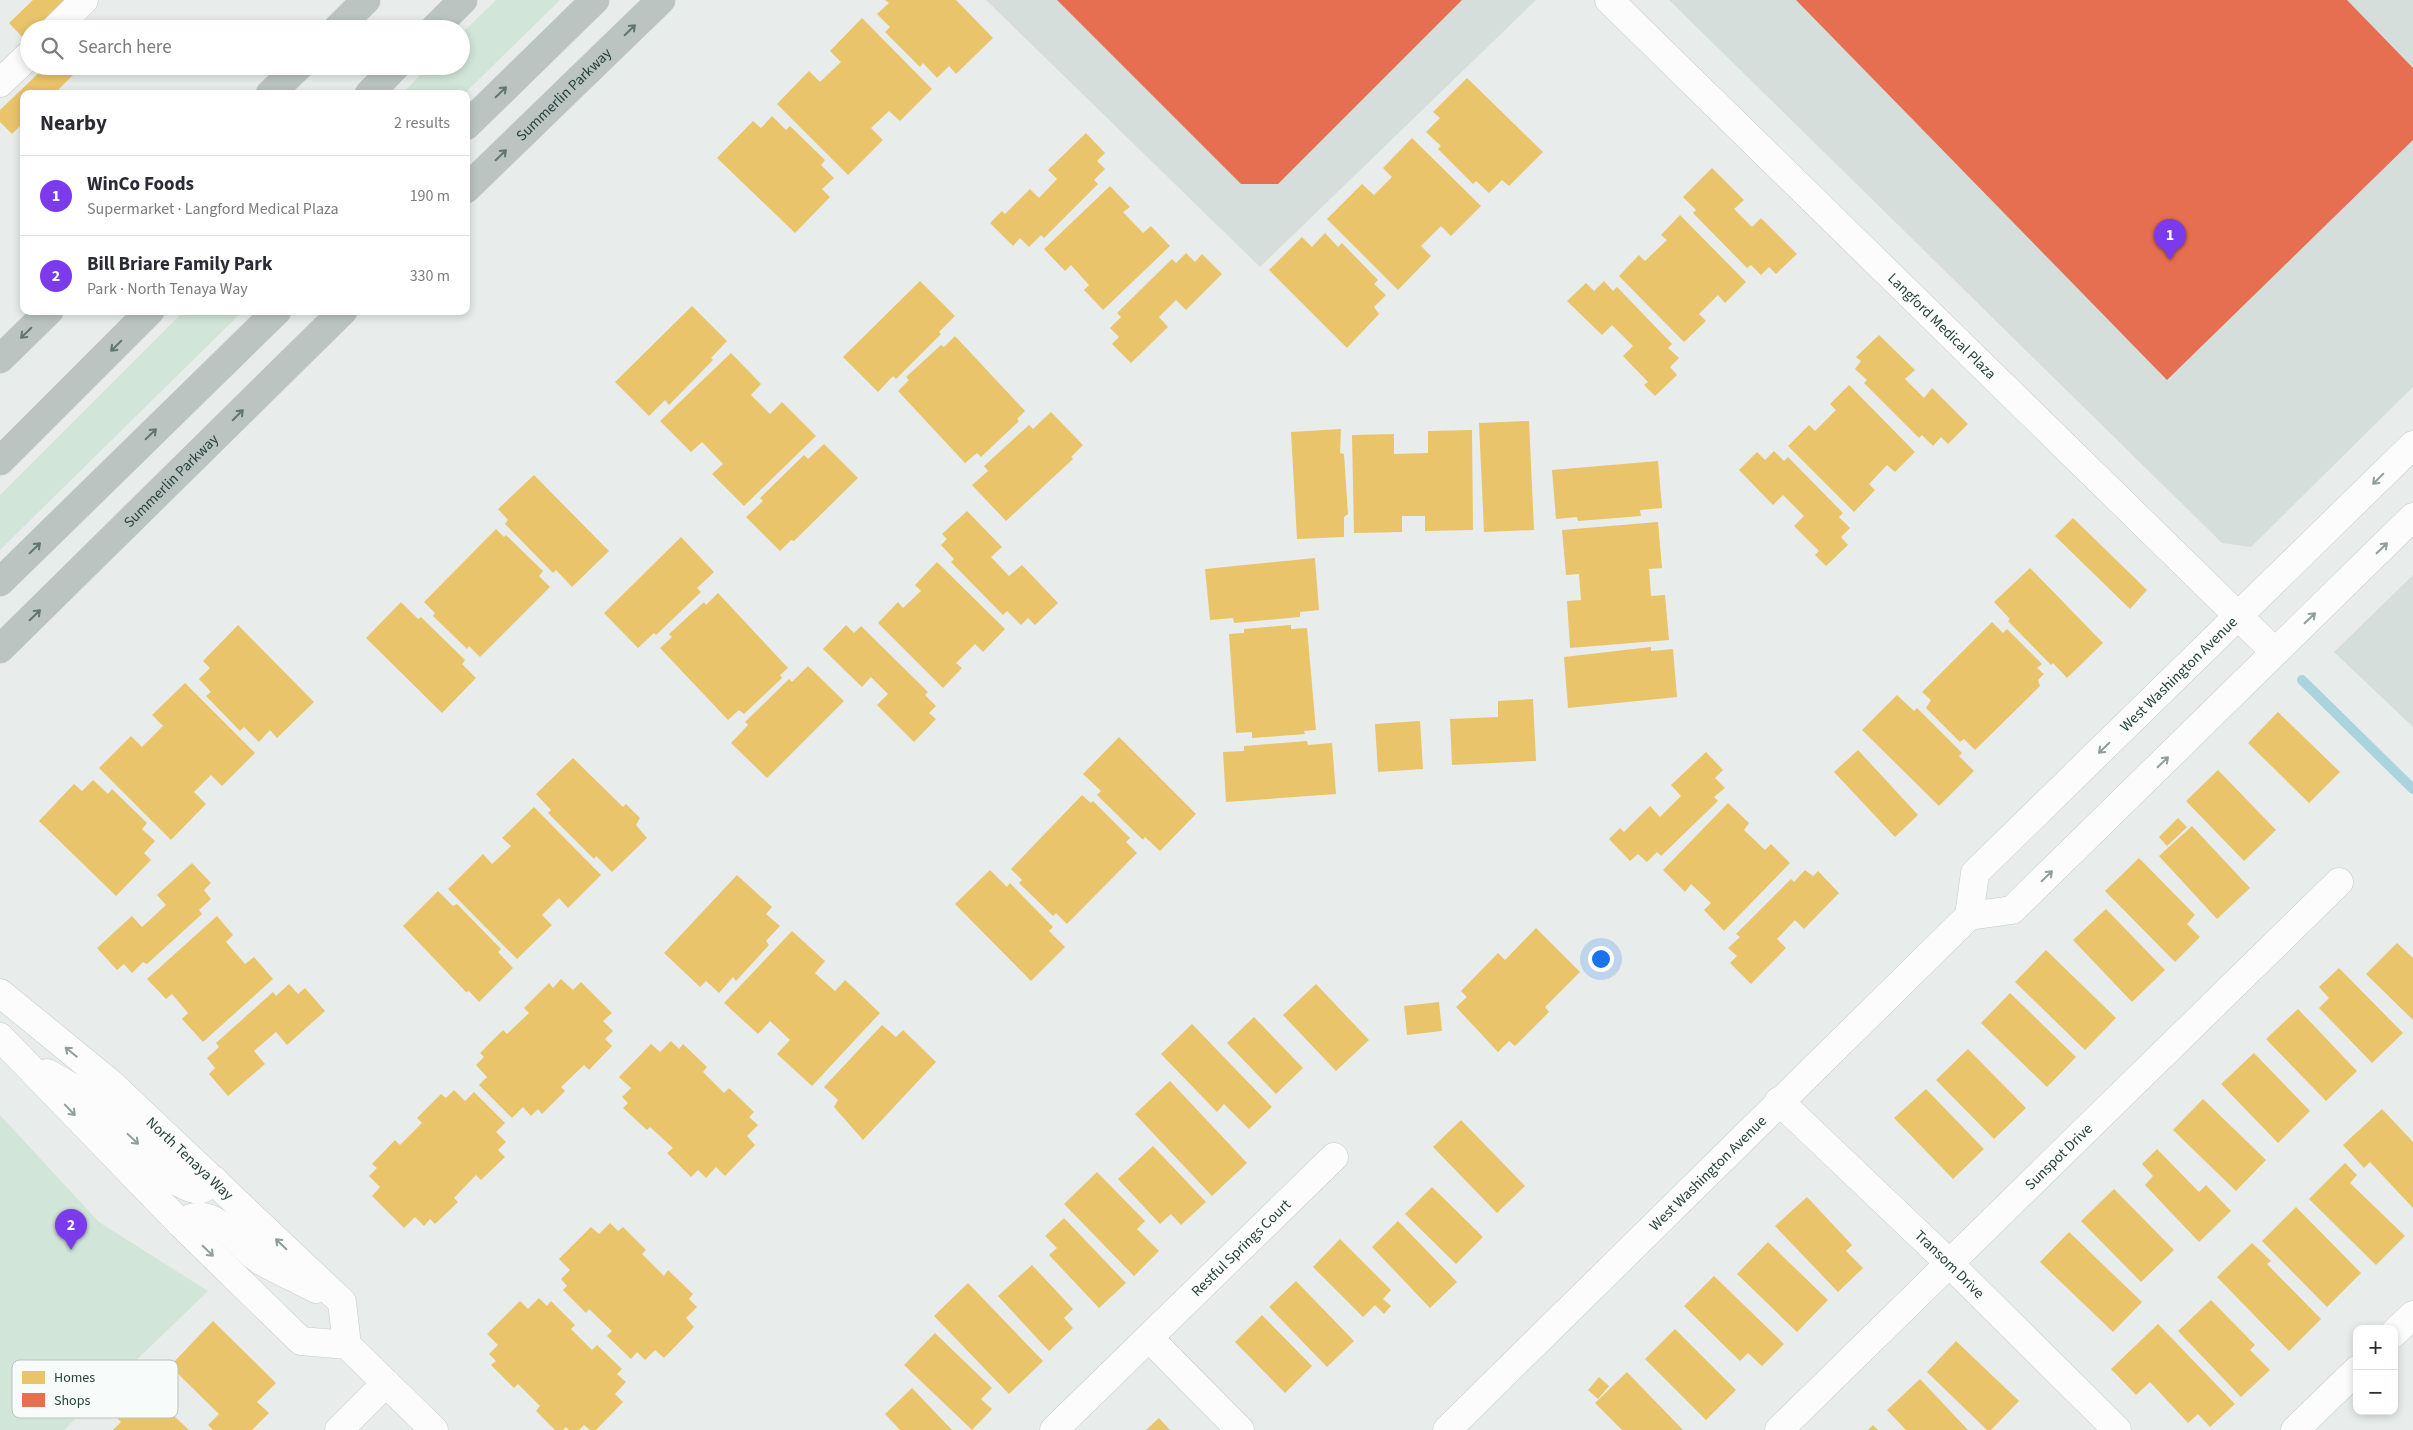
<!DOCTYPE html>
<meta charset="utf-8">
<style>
:root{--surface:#fff;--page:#f7f7f7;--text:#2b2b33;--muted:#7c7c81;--line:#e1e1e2;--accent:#7c3aed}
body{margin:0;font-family:"Source Sans 3",sans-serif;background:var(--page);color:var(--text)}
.controls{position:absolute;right:15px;bottom:15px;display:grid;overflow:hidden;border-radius:10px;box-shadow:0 2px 8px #0003}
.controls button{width:45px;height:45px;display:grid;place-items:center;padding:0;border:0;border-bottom:1px solid var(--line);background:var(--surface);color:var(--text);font:25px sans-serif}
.you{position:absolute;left:1600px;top:958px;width:18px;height:18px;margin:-12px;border:4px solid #fff;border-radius:50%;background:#1a73e8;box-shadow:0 0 0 8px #1a73e833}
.badge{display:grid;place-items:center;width:32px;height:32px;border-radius:50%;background:var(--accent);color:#fff;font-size:16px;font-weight:700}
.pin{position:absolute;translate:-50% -41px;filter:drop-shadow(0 1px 2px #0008)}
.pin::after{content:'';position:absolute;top:26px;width:18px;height:15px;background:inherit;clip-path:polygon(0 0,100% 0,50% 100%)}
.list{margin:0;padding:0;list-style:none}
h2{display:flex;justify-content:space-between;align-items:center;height:65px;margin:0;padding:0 20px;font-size:21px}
h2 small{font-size:16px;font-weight:400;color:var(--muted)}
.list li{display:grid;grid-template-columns:32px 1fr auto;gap:15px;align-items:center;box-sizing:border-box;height:80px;padding:0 20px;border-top:1px solid var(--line)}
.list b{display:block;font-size:19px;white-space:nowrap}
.list p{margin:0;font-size:16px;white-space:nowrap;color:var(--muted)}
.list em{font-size:16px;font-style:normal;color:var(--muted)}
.icon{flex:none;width:28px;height:28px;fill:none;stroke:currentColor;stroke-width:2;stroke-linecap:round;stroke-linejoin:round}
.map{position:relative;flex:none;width:2413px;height:1430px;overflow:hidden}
.search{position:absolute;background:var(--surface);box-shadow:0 2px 8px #0003;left:20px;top:20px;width:450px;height:55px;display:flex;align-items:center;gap:12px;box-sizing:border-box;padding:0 18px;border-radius:28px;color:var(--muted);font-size:19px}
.panel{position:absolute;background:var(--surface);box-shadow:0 2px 8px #0003;left:20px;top:90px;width:450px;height:225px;border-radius:10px}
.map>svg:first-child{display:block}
.built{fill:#d6dedb}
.green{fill:#d1e6d8}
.homes{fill:#e9c46a}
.shops{fill:#e76f51}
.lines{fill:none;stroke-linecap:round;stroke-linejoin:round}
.stream{stroke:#a9d4db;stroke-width:10}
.street-casing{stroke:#c5cac8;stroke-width:29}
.secondary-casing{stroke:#c3cbc8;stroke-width:29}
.highway-casing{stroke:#c3ccc9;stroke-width:29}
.street{stroke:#fcfcfc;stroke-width:28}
.secondary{stroke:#fcfcfc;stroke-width:28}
.highway{stroke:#bcc4c2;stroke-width:28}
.oneway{stroke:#617670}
.oneway2{stroke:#909f9b}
.labels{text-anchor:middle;stroke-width:5;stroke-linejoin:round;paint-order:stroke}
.street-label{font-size:15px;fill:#24423a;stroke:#f7fbf9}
.key{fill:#f7fbf9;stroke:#b8c4c0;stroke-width:1}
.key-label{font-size:14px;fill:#24423a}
</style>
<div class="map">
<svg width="2413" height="1430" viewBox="0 0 2413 1430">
<rect width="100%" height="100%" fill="#e8edeb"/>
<!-- built -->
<path class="built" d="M986 0H1536L1260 267Z
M1669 0H2413V387L2251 547 2222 543Z
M2413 575V727L2334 652Z"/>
<!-- green -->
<path class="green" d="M496 0H560L464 94H402L429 66H461V34Z
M184 311H243L0 550V495Z
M0 1115 99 1222 208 1291 64 1430H0Z"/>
<!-- homes -->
<path class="homes" d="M33 0H70L40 29H29L27 42 9 23Z
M885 0H956L993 38 956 74 949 66 937 78 923 63 920 67 885 32 890 27 877 14 889 3Z
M862 18 932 89 900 121 889 111 871 128 883 140 848 175 777 104 809 71 820 82 841 62 830 51Z
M46 66H72L77 71 54 94H24V122L12 134 0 122V110Z
M1467 78 1543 152 1509 186 1502 180 1489 193 1476 181 1473 184 1438 149 1441 146 1426 132 1440 118 1433 112Z
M772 116 786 130 790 126 825 160 821 165 834 178 822 189 830 197 795 233 717 158 753 121 761 128Z
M1086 133 1105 153 1097 161 1105 169 1094 180 1098 184 1044 238 1041 235 1029 247 1020 238 1013 246 990 223 1002 211 1005 214 1030 189 1039 198 1057 179 1048 170Z
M1412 138 1481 206 1451 236 1441 226 1421 246 1431 256 1398 290 1327 219 1362 184 1374 195 1392 177 1383 168Z
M1712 168 1744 200 1734 209 1752 227 1761 218 1797 254 1776 274 1769 267 1761 275 1751 265 1747 268 1693 213 1696 210 1683 197Z
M1110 186 1130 207 1123 212 1143 233 1151 226 1170 246 1103 310 1084 290 1089 285 1071 265 1065 271 1044 249Z
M1680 215 1746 282 1725 303 1718 295 1699 314 1706 321 1684 342 1619 276 1639 255 1645 261 1667 240 1661 235Z
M1325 233 1338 247 1342 243 1378 280 1374 284 1386 295 1374 307 1379 314 1347 348 1269 270 1302 237 1312 247Z
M1186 253 1195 262 1202 254 1222 274 1186 310 1176 300 1159 317 1168 327 1131 363 1112 344 1119 337 1110 328 1121 317 1117 313 1172 259 1176 263Z
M920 281 955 316 939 332 941 334 896 379 893 376 878 392 843 357Z
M1604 281 1613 291 1617 287 1672 344 1668 348 1679 358 1670 367 1677 375 1655 396 1644 385 1648 382 1623 356 1633 346 1612 325 1602 335 1567 301 1586 283 1594 291Z
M692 306 727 341 711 358 713 360 669 405 665 400 649 416 615 382Z
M1879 335 1915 370 1905 379 1924 398 1932 388 1968 424 1948 444 1941 437 1933 446 1922 435 1919 438 1864 383 1867 380 1855 369 1861 361 1856 357Z
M955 336 1025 411 1017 419 1019 421 981 457 977 453 965 463 898 391 909 380 906 377 941 345 944 347Z
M731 353 761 384 751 395 770 414 782 402 816 436 744 506 712 474 723 464 702 442 691 452 660 421Z
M1849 385 1915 452 1895 472 1887 465 1869 484 1875 490 1854 512 1788 446 1809 425 1815 431 1836 410 1830 404Z
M1051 412 1083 445 1071 457 1073 459 1006 521 972 485 988 471 984 466 1029 425 1033 429Z
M1529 421 1534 530 1484 532 1479 423Z
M1341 429 1340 453 1344 454 1348 514 1344 517V537L1297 539 1291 432Z
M1472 430 1473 530 1425 531V516H1402V532L1354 533 1352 435 1394 434V454L1428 453V431Z
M824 444 858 478 794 541 791 540 780 551 746 517 763 501 760 498 804 455 808 459Z
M1774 451 1784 461 1788 457 1843 513 1839 517 1850 528 1841 537 1848 545 1826 566 1815 555 1819 551 1794 526 1804 516 1783 495 1773 505 1739 470 1757 452 1765 460Z
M1658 461 1662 508 1640 510 1641 516 1578 521 1577 517 1556 519 1552 470Z
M534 475 609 551 572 587 556 570 553 573 505 524 508 520 498 509Z
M967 511 1002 547 991 557 1009 576 1022 565 1058 603 1035 625 1028 618 1021 625 1007 611 1003 615 951 562 954 559 941 545 947 539 942 534Z
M2073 518 2147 590 2130 609 2055 536Z
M1658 522 1662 568 1649 569 1651 596 1665 595 1669 640 1570 648 1567 601 1581 600 1579 574 1566 575 1562 530Z
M496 529 504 537 506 535 543 571 539 576 550 587 480 657 469 646 467 649 433 616 435 613 424 602Z
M681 537 714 572 697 588 701 592 656 635 654 633 638 648 604 613Z
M1315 558 1319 610 1300 612V617L1234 623 1233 618 1210 620 1205 569Z
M937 562 1005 629 983 652 975 644 956 663 962 668 943 688 878 623 898 602 903 608 921 591 915 585Z
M2030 568 2103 643 2067 678 2053 663 2051 665 2008 621 2010 619 1994 602Z
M718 593 788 668 780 675 782 678 744 714 739 710 728 720 660 648 672 637 669 634 704 602 706 605Z
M401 602 418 619 421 617 465 660 462 664 476 678 442 713 366 638Z
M1992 622 2003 633 2007 629 2042 664 2037 668 2044 674 2038 680 2040 686 1975 750 1964 739 1960 742 1926 708 1931 700 1922 692Z
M238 625 314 702 277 738 270 730 259 742 244 727 240 731 206 696 211 692 199 679 210 668 203 661Z
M846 625 854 633 861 626 928 692 925 695 936 706 929 713 936 719 914 742 877 705 888 694 871 677 862 687 823 649Z
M1291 625V629L1307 628 1316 730 1304 731 1305 734 1252 738V732L1236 733 1229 634 1244 633V629Z
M1651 647V651L1673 649 1677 697 1568 708 1564 657Z
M808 666 844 701 767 778 731 743 748 725 745 722 789 679 792 682Z
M185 683 255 753 222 786 211 775 194 792 206 804 171 840 99 768 131 736 142 747 163 726 152 715Z
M1897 695 1914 711 1917 708 1962 753 1959 756 1974 771 1939 806 1862 730Z
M1533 699 1536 761 1452 765 1450 719 1498 717V701Z
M2278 712 2340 772 2309 803 2248 743Z
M1420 721 1423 769 1378 772 1375 724Z
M1119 737 1196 814 1160 851 1145 837 1143 840 1097 795 1101 791 1083 774Z
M1307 741 1308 745 1332 743 1336 794 1226 802 1223 752 1244 751V746Z
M1858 750 1918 815 1895 837 1834 772Z
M1706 752 1723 770 1715 778 1725 788 1714 797 1718 801 1661 856 1657 852 1647 862 1638 854 1630 861 1609 839 1620 828 1624 832 1650 806 1660 817 1681 796 1671 785Z
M573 758 623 807 626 804 640 818 636 825 647 838 612 872 596 856 594 859 548 813 551 810 536 794Z
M2218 770 2276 830 2244 861 2186 801Z
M93 780 108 794 112 789 147 823 142 829 155 841 144 853 151 860 116 896 39 821 74 784 82 791Z
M1082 795 1091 803 1093 801 1130 838 1126 842 1137 853 1067 924 1056 913 1053 916 1019 883 1022 880 1011 869Z
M1728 803 1749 823 1744 830 1765 850 1771 844 1790 863 1724 931 1704 910 1711 903 1691 884 1685 892 1663 870Z
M534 807 601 875 568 908 559 898 542 915 552 925 517 959 448 889 483 854 492 864 511 846 502 838Z
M2178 818 2187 827 2167 846 2159 837Z
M2192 826 2250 888 2217 919 2159 856Z
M2139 858 2195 915 2187 924 2200 937 2175 962 2105 891Z
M192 863 211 883 204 890 211 899 199 910 202 914 147 964 143 962 132 973 124 964 117 970 97 948 132 916 142 927 166 905 157 895Z
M990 870 1007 887 1010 883 1053 927 1049 931 1065 947 1031 981 955 904Z
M1805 870 1813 876 1818 871 1839 893 1804 929 1795 920 1777 939 1786 948 1751 984 1730 963 1737 956 1728 948 1740 937 1736 934 1791 879 1794 882Z
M737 875 772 907 766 914 780 926 766 941 769 945 736 981 733 977 719 993 706 981 700 987 664 953Z
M438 891 453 906 457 904 501 949 498 952 513 968 479 1002 469 991 466 992 403 926Z
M2106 909 2165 970 2132 1002 2073 940Z
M217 916 233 935 226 942 245 964 254 957 273 979 203 1042 182 1019 188 1013 172 994 166 999 147 979Z
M1536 928 1580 972 1545 1007 1549 1012 1515 1046 1509 1041 1498 1052 1456 1007 1467 997 1461 991 1498 953 1505 960Z
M792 931 825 961 815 973 835 991 845 980 880 1013 812 1086 777 1054 790 1040 770 1021 758 1034 724 1003Z
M2397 943 2413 958V1020L2366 974Z
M2046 950 2116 1018 2085 1050 2015 982Z
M2339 968 2403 1033 2372 1063 2319 1008 2329 998 2319 987Z
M561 979 573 990 581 982 612 1013 603 1021 613 1031 605 1039 612 1046 589 1070 584 1065 561 1087 565 1091 542 1114 538 1109 531 1116 523 1107 512 1118 479 1085 487 1077 476 1065 484 1057 480 1053 503 1030 507 1034 529 1013 524 1008 549 983 553 988Z
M289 984 298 994 305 988 325 1011 287 1045 276 1032 254 1051 265 1064 228 1096 209 1074 215 1068 207 1058 219 1047 216 1043 273 992 276 996Z
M1316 984 1369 1040 1336 1071 1283 1015Z
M2010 993 2076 1057 2047 1087 1981 1023Z
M1439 1002 1442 1031 1407 1035 1404 1006Z
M2298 1009 2357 1071 2326 1101 2266 1039Z
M1254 1017 1303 1068 1276 1094 1227 1043Z
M1192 1024 1272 1107 1249 1129 1224 1104 1217 1112 1161 1054Z
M882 1025 896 1037 903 1030 936 1062 863 1140 834 1107 838 1100 824 1087Z
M671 1041 679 1049 683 1044 707 1067 703 1072 724 1093 729 1088 754 1112 749 1117 758 1125 747 1136 755 1145 725 1176 716 1167 706 1178 698 1170 691 1177 667 1153 673 1148 650 1127 647 1130 623 1108 628 1103 622 1097 631 1088 619 1077 651 1044 660 1052Z
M1968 1049 2026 1108 1994 1139 1936 1080Z
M2254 1053 2310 1111 2278 1143 2221 1084Z
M1170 1081 1247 1163 1212 1196 1135 1114Z
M1926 1089 1984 1149 1953 1179 1894 1118Z
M454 1090 465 1101 474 1092 505 1123 496 1132 506 1142 498 1150 505 1157 481 1180 476 1175 454 1198 458 1202 435 1224 430 1219 424 1226 415 1217 404 1228 372 1196 380 1187 369 1176 377 1168 372 1164 395 1140 400 1145 422 1123 417 1118 441 1094 446 1098Z
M2203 1099 2266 1160 2236 1191 2173 1130Z
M2382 1109 2413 1142V1208L2370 1162 2364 1168 2343 1145Z
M1461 1120 1525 1186 1497 1213 1433 1147Z
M1153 1146 1206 1202 1181 1225 1171 1214 1160 1224 1118 1179Z
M2157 1149 2199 1192 2206 1185 2231 1211 2199 1242 2145 1185 2153 1176 2142 1164Z
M2345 1163 2357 1175 2350 1183 2405 1236 2376 1265 2309 1199Z
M1097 1172 1145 1221 1137 1229 1159 1251 1134 1276 1064 1204Z
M1432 1187 1483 1237 1456 1264 1405 1214Z
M2114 1189 2174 1250 2141 1282 2081 1221Z
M1807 1197 1852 1245 1846 1251 1863 1268 1838 1292 1775 1226Z
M2296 1207 2361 1273 2327 1307 2262 1241Z
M1064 1218 1126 1283 1099 1308 1049 1255 1057 1248 1045 1236Z
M1398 1221 1457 1282 1430 1308 1372 1247Z
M610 1223 618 1231 623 1227 646 1250 642 1254 664 1276 668 1270 693 1294 689 1299 697 1307 686 1318 694 1327 664 1358 655 1350 645 1360 637 1352 631 1359 607 1336 612 1331 589 1309 586 1313 563 1290 567 1286 561 1279 570 1270 559 1259 591 1227 599 1234Z
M2069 1232 2142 1302 2113 1332 2040 1262Z
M1340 1239 1391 1290 1383 1299 1391 1306 1384 1314 1375 1305 1363 1317 1313 1267Z
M1768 1242 1828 1300 1797 1332 1737 1274Z
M2252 1243 2271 1261 2267 1264 2321 1319 2289 1351 2217 1277Z
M1032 1265 1073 1309 1064 1318 1073 1328 1049 1351 998 1296Z
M1714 1276 1784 1344 1762 1366 1748 1353 1740 1361 1684 1306Z
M1296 1281 1354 1341 1327 1367 1269 1307Z
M968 1283 1043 1361 1009 1394 934 1316Z
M539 1298 547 1306 551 1301 575 1325 571 1329 592 1350 597 1345 622 1369 617 1374 626 1382 615 1394 623 1402 596 1430H590L584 1425 579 1430H569L566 1427 563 1430H555L536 1411 540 1406 518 1384 514 1388 491 1365 496 1361 489 1354 498 1345 487 1334 520 1301 528 1309Z
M2211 1300 2255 1345 2250 1350 2270 1370 2241 1397 2178 1331Z
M1262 1315 1312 1366 1285 1393 1235 1342Z
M213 1321 276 1383 257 1402 269 1413 252 1430H213L208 1425 219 1414 170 1366Z
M2158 1324 2235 1404 2210 1427 2198 1414 2188 1423 2150 1382 2136 1395 2111 1369Z
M1675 1329 1736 1390 1706 1420 1645 1359Z
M935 1333 992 1388 981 1399 992 1409 972 1430 904 1365Z
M1956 1341 2019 1401 1991 1430H1987L1927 1372Z
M1627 1372 1683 1430H1622L1595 1403Z
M1599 1377 1609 1386 1598 1399 1588 1390Z
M134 1378 189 1430H113L121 1422 106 1407Z
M1920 1379 1968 1430H1906L1887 1410Z
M912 1388 952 1430H900L885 1414Z
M1159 1418 1170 1430H1146Z
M1873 1425 1878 1430H1868Z"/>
<!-- shops -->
<path class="shops" d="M1057 0H1462L1278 184H1241Z
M1796 0H2347L2413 68V140L2167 380Z"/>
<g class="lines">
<!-- stream -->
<path class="stream" d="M2302 680 2413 789"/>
<!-- street casing -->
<g class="street-casing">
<g id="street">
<path id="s1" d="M1609 0 2275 652"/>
<path d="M55 29 84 0"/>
<path d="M0 83 29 55"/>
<path id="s2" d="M1779 1101 1948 1262 2117 1430"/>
<path d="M2394 1333 2413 1315"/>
<path d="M1149 1338 1240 1430"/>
<path d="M339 1430 386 1383"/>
<path id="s3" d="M1054 1430 1334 1157"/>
<path id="s4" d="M1779 1430 2339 882"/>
<path d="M2295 1430 2357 1370"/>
</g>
</g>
<!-- secondary casing -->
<g class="secondary-casing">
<g id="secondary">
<path id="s5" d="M1969 916 1975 873 2413 445"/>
<path id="s6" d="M0 993 109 1082 342 1302 347 1345"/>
<path d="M0 1037 180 1223 301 1341 347 1345 434 1430"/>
<path d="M47 1073 89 1097 180 1183C196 1191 200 1193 215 1181"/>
<path d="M180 1223C216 1201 234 1244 260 1260 278 1271 298 1279 316 1289"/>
<path id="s7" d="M1447 1430 1969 916 2012 910 2413 517"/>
</g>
</g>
<!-- highway casing -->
<g class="highway-casing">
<g id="highway">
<path d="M337 29 366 0"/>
<path d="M434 29 463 0"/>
<path d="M270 94 299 66"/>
<path d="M369 94 396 66"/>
<path d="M466 126 595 0"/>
<path id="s8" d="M466 189 661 0"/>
<path d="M0 359 49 311"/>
<path d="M0 461 150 311"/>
<path d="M0 582 277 311"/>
<path id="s9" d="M0 649 343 311"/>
</g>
</g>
<!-- street -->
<use href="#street" class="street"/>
<!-- secondary -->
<use href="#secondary" class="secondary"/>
<!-- highway -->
<use href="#highway" class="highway"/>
</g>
<!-- one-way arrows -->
<defs><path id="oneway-shaft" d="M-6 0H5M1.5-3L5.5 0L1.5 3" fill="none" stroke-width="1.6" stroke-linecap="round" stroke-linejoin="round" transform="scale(1.25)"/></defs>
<g class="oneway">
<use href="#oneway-shaft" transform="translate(630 30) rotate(-44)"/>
<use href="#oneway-shaft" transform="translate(501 92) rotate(-44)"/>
<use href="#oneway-shaft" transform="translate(501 155) rotate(-44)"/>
<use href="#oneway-shaft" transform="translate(26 333) rotate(136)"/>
<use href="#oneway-shaft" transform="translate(116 346) rotate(135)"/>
<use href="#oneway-shaft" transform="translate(238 415) rotate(-45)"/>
<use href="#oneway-shaft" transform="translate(151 434) rotate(-44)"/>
<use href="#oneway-shaft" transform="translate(35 548) rotate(-44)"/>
<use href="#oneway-shaft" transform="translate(35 615) rotate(-44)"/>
</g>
<g class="oneway2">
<use href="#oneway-shaft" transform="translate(2378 479) rotate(135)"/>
<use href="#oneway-shaft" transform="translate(2382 548) rotate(-44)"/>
<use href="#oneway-shaft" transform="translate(2310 618) rotate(-44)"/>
<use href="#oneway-shaft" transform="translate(2104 748) rotate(136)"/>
<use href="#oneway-shaft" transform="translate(2163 762) rotate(-44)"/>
<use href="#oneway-shaft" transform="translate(2047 876) rotate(-44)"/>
<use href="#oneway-shaft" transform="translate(71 1052) rotate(-141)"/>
<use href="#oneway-shaft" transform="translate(70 1110) rotate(46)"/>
<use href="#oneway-shaft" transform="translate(133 1139) rotate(43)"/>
<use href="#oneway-shaft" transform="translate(281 1244) rotate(-136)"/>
<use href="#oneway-shaft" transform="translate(208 1251) rotate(44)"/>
</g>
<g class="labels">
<!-- street labels -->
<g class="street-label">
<text dy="5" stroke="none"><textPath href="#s8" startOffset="136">Summerlin Parkway</textPath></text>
<text dy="5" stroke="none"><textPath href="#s1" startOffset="466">Langford Medical Plaza</textPath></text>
<text dy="5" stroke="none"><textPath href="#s9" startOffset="240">Summerlin Parkway</textPath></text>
<text dy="5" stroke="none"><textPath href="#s5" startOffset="328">West Washington Avenue</textPath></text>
<text dy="5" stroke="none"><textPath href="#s4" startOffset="391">Sunspot Drive</textPath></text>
<text dy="5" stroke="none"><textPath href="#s6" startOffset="252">North Tenaya Way</textPath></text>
<text dy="5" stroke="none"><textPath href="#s7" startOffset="366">West Washington Avenue</textPath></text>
<text dy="5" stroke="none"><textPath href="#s3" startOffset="261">Restful Springs Court</textPath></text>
<text dy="5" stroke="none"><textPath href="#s2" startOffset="236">Transom Drive</textPath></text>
</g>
</g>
<!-- legend -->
<rect x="12" y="1360" width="166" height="58" rx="8" class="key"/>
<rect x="22" y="1371" width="23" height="13" fill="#e9c46a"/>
<rect x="22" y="1393" width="23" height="14" fill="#e76f51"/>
<g class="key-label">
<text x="54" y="1382">Homes</text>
<text x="54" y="1405">Shops</text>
</g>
</svg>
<div class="controls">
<button>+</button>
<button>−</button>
</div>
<div class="you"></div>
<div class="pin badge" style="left:2170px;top:260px">1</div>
<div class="pin badge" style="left:71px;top:1250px">2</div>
<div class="search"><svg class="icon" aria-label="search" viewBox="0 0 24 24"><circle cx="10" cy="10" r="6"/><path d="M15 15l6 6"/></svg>Search here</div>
<section class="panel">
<h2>Nearby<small>2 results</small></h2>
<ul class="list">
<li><span class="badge">1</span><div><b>WinCo Foods</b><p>Supermarket · Langford Medical Plaza</p></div><em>190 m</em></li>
<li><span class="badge">2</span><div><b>Bill Briare Family Park</b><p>Park · North Tenaya Way</p></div><em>330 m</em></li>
</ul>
</section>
</div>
